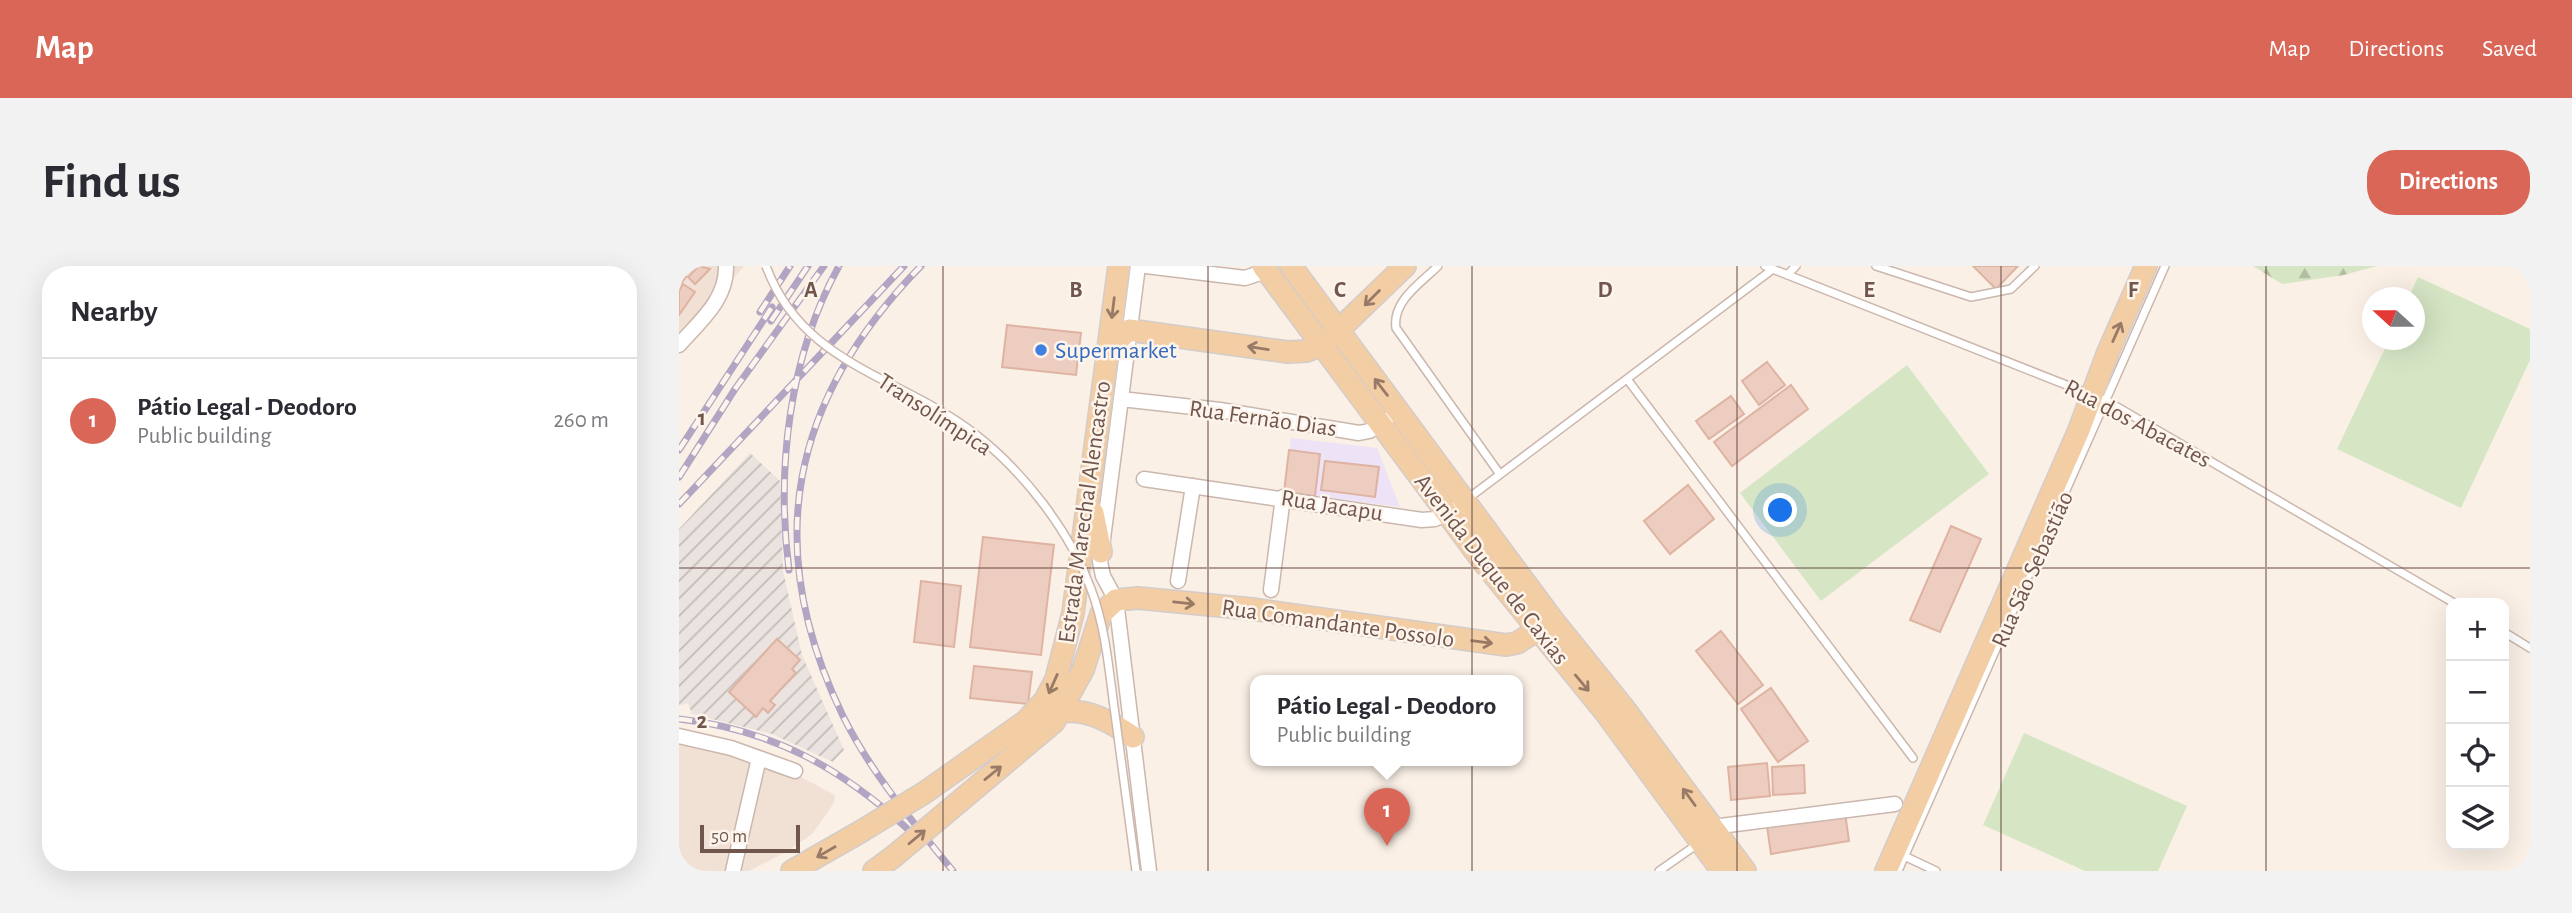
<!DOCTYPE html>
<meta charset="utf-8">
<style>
:root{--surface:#fff;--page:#f2f2f3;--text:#2b2b33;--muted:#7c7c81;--line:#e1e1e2;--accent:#d96656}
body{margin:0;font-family:"Alegreya Sans",sans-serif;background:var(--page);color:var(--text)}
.controls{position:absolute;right:21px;bottom:21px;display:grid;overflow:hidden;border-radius:14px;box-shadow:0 7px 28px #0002}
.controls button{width:63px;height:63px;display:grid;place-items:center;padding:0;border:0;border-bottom:2px solid var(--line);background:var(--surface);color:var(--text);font:35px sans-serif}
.compass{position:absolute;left:1683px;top:21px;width:63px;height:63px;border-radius:50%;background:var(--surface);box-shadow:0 7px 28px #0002;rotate:291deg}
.scale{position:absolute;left:21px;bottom:18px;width:100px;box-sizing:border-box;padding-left:7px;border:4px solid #71564d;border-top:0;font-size:19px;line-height:24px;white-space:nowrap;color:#71564d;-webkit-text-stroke:5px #fdf4eb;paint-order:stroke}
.you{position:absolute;left:1102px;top:245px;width:24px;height:24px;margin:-18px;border:5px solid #fff;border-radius:50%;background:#1a73e8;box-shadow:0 0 0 10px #1a73e833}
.badge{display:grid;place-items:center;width:46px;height:46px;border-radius:50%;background:var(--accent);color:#fff;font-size:23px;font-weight:700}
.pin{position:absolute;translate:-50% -58px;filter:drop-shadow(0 2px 4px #0008)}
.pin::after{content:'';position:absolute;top:37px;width:24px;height:21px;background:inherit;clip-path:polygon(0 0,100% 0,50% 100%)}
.popup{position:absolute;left:571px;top:409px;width:273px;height:91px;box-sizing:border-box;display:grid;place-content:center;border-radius:14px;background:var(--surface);filter:drop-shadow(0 2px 5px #0005);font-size:23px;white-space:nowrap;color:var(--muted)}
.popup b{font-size:26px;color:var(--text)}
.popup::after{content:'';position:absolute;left:50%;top:100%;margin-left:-14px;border:14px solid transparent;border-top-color:var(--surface)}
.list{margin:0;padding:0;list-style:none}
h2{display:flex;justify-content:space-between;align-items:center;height:91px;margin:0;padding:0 28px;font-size:30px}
h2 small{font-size:23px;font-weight:400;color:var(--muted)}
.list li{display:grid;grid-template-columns:46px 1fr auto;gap:21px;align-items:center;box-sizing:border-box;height:126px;padding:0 28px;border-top:2px solid var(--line)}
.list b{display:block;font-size:26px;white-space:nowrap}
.list p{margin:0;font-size:23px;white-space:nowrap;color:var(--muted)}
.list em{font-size:23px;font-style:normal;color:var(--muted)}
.icon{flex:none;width:38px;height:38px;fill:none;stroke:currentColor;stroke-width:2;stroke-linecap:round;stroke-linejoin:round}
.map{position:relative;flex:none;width:1851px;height:605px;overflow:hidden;border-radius:28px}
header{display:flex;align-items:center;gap:42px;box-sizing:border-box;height:98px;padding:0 35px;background:var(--accent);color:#fff}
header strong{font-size:33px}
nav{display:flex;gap:38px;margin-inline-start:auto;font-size:24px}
.intro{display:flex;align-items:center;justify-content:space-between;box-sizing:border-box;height:168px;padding:0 42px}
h1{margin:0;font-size:49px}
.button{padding:18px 32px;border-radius:28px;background:var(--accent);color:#fff;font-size:24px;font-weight:700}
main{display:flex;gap:42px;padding:0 42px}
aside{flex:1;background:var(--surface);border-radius:28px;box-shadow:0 7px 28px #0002}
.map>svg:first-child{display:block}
.residential{fill:#f1e1d5}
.industrial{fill:url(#industrial-furrows)}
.education{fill:#ede2f6}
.forest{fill:url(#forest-firs)}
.pitch{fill:#d6e6c5}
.building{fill:#edcdc0;stroke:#deb3a2;stroke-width:2}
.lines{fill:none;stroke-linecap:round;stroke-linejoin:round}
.lane-casing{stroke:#cbb7ad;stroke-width:10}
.street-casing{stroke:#cbb7ad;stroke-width:17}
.primary-casing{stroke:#d4ccca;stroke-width:24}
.lane{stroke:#fff;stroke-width:7}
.street{stroke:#fff;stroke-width:14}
.primary{stroke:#f3cea4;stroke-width:21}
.rail-casing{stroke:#b2a5c3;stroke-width:7}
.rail{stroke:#fdf4eb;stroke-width:4.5;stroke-dasharray:13;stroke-linecap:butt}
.lane-bridge-casing{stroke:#cbb7ad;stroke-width:10;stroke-linecap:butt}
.primary-bridge-casing{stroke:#d4ccca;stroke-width:24;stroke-linecap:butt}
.lane-bridge{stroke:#fff;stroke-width:7}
.primary-bridge{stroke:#f3cea4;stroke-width:21}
.oneway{stroke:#987a67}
.grid{fill:none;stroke:#71564d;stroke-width:2;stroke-opacity:0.55}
.shop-dot{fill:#3f7fe0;stroke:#fdf4eb;stroke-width:2.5}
.labels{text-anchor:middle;stroke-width:5;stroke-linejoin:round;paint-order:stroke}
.shop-label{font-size:24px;fill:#366cbe;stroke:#fdf4eb;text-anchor:start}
.street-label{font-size:24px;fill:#71564d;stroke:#fdf4eb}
.grid-label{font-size:23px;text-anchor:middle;font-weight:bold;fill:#71564d;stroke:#fdf4eb;stroke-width:5;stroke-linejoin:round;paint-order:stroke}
</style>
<header>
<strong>Map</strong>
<nav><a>Map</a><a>Directions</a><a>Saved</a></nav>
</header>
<div class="intro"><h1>Find us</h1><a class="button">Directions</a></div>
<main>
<aside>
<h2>Nearby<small></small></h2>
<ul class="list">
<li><span class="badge">1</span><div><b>Pátio Legal - Deodoro</b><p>Public building</p></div><em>260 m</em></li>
</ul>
</aside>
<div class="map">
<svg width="1851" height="605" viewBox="0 0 1851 605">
<defs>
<pattern id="industrial-furrows" width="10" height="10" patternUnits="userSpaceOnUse" patternTransform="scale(1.75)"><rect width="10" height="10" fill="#eae3df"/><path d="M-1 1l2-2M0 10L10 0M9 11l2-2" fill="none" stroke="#c2bbb7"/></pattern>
<pattern id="forest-firs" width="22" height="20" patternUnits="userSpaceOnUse" patternTransform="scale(1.75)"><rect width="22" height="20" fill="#d6e6c5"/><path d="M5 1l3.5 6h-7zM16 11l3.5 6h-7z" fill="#b2bda2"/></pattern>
</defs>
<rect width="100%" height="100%" fill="#faf0e6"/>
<!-- residential -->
<path class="residential" d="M0 0H65L0 77Z
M0 474 21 475 120 510 156 529 155 537 134 567 109 585 70 605H0Z"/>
<!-- industrial -->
<path class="industrial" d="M71 187 101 215 104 305 123 389 165 484 154 496 93 468 13 448 9 437 0 440V263Z"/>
<!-- education -->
<path class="education" d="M612 172 698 182 721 241 605 226Z"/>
<!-- forest -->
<path class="forest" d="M1574 0H1698L1665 9 1603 18Z"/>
<!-- pitch -->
<path class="pitch" d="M1739 11 1851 63V94L1782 242 1658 183 1710 74H1736V32L1730 31Z
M1228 99 1310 208 1142 335 1061 227Z
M1345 467 1508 540 1479 605H1406L1304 559Z"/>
<!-- building -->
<path class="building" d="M20 0 31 3 16 18 9 11Z
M1294 0H1339L1317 23Z
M0 5 7 11 3 16 0 15Z
M4 18 16 26 0 49V25Z
M328 59 402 67 397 109 323 101Z
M1088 96 1106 119 1080 139 1063 115Z
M1112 119 1129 143 1053 200 1035 176Z
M1052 130 1065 148 1030 173 1017 155Z
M610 184 641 188 636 230 605 226Z
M646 195 700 201 696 231 642 224Z
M1009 219 1035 253 991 288 965 255Z
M1272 260 1302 273 1261 366 1231 354Z
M304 271 375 279 362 389 291 381Z
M242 315 282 320 275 381 235 376Z
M1042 365 1084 419 1059 438 1017 385Z
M98 373 121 394 113 403 117 407 91 435 96 439 89 447 84 442 77 451 50 426Z
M295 400 353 406 349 438 291 432Z
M1092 422 1129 475 1099 496 1062 443Z
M1088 497 1091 530 1052 534 1049 501Z
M1125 499 1126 527 1094 529 1093 501Z
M1166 547 1170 575 1092 588 1088 560Z"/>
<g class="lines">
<!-- lane casing -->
<g class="lane-casing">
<path id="lane" d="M759 0C742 17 713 35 717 62L820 207
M1086 0 1428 135 1775 337
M1197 0 1292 31 1332 23 1356 0
M1108 9 1117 0
M948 113 1234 492
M787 234 1094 3
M1825 366 1851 382
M1223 589 1257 605
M980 605 1020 577
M1219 605 1486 0"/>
</g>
<!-- street casing -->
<g class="street-casing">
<path id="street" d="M459 0 421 296 424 310 437 334 470 605
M467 0 566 12 587 5
M0 79C20 56 48 34 47 0
M442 133 541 144 680 167 690 165 707 154
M465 213 743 254 756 253 774 244
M499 315 514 220
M592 324 604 231
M0 470 52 482 116 505
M1033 561 1216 538
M54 605 80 492"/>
</g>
<!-- primary casing -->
<g class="primary-casing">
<path id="primary" d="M584 0 805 297 926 446 1043 605
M612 0 873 353 944 441 1066 605
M429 83 450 64 609 86 628 85 645 78 726 0
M414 247 422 286
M382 446C409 442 432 456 454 471
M245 527 347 455 366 434 377 413 394 347 440 0
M262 551 375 456 404 404 422 348 437 334 459 332 573 343 827 379 838 377 866 359
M113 605 181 566
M195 605 214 591
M1207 605 1400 164 1429 86 1467 0"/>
</g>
<!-- lane -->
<use href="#lane" class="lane"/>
<!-- street -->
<use href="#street" class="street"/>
<!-- primary -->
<use href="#primary" class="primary"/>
<!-- rail casing -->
<g class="rail-casing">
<path id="rail" d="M242 0C112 133 81 279 164 450 192 507 234 556 274 605
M81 46 111 0
M92 55 129 0
M0 184 93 41
M0 211 56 123 145 0
M0 238 225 0
M110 304C97 203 110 90 160 0
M0 453C96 464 166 504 235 569"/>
</g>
<!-- rail -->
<use href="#rail" class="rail"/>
<!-- lane-bridge casing -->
<g class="lane-bridge-casing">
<path id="lane-bridge" d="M87 0C123 99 221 110 296 168 344 205 391 265 412 323 427 362 430 406 436 448 443 500 450 553 457 605"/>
</g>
<!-- primary-bridge casing -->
<g class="primary-bridge-casing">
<path id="primary-bridge" d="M181 566 245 527
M214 591 262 551"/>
</g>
<!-- lane-bridge -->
<use href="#lane-bridge" class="lane-bridge"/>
<!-- primary-bridge -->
<use href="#primary-bridge" class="primary-bridge"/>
</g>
<!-- one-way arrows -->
<defs><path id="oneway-shaft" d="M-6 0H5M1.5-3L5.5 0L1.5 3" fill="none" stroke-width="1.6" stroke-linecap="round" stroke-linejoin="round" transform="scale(1.75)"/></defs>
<g class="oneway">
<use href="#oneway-shaft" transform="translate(693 32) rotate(135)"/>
<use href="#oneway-shaft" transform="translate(434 42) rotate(97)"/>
<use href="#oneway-shaft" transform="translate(1438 66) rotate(-66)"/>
<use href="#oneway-shaft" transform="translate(579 82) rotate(-171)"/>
<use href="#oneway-shaft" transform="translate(702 121) rotate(-128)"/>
<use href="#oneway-shaft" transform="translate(505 337) rotate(6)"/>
<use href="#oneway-shaft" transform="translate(803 376) rotate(8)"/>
<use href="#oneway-shaft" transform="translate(903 417) rotate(50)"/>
<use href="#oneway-shaft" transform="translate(374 418) rotate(114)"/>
<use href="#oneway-shaft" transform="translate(314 507) rotate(-39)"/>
<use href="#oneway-shaft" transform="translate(1010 531) rotate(-126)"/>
<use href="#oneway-shaft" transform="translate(238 571) rotate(-40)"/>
<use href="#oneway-shaft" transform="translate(147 586) rotate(150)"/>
</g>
<!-- grid -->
<path class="grid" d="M264 0V605M529 0V605M793 0V605M1058 0V605M1322 0V605M1587 0V605M0 302H1851"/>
<!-- markers -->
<circle class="shop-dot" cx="362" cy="84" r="7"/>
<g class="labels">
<!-- shop labels -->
<g class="shop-label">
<text x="376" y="92">Supermarket</text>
</g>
<!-- street labels -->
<g class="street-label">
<text transform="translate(256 148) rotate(33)" y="8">Transolímpica</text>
<text transform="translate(584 152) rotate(8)" y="8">Rua Fernão Dias</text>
<text transform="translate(1459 157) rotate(28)" y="8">Rua dos Abacates</text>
<text transform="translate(653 239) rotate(9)" y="8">Rua Jacapu</text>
<text transform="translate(405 246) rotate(-82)" y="8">Estrada Marechal Alencastro</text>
<text transform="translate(813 303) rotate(52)" y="8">Avenida Duque de Caxias</text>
<text transform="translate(1353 303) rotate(-66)" y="8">Rua São Sebastião</text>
<text transform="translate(659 357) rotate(8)" y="8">Rua Comandante Possolo</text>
</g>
</g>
<g class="grid-label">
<text x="132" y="31">A</text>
<text x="397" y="31">B</text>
<text x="661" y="31">C</text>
<text x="926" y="31">D</text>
<text x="1190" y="31">E</text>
<text x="1454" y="31">F</text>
<text x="23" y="159">1</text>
<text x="23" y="462">2</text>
</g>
</svg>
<div class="controls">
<button>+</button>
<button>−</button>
<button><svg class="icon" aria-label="locate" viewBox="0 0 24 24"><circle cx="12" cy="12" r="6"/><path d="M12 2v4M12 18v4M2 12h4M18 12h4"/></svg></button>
<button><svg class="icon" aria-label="layers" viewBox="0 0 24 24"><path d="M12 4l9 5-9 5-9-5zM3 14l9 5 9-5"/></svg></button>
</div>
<svg class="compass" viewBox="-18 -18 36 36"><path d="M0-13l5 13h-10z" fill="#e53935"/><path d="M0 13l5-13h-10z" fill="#7c7c81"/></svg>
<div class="scale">50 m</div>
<div class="you"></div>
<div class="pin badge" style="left:708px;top:580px">1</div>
<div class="popup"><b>Pátio Legal - Deodoro</b>Public building</div>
</div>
</main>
